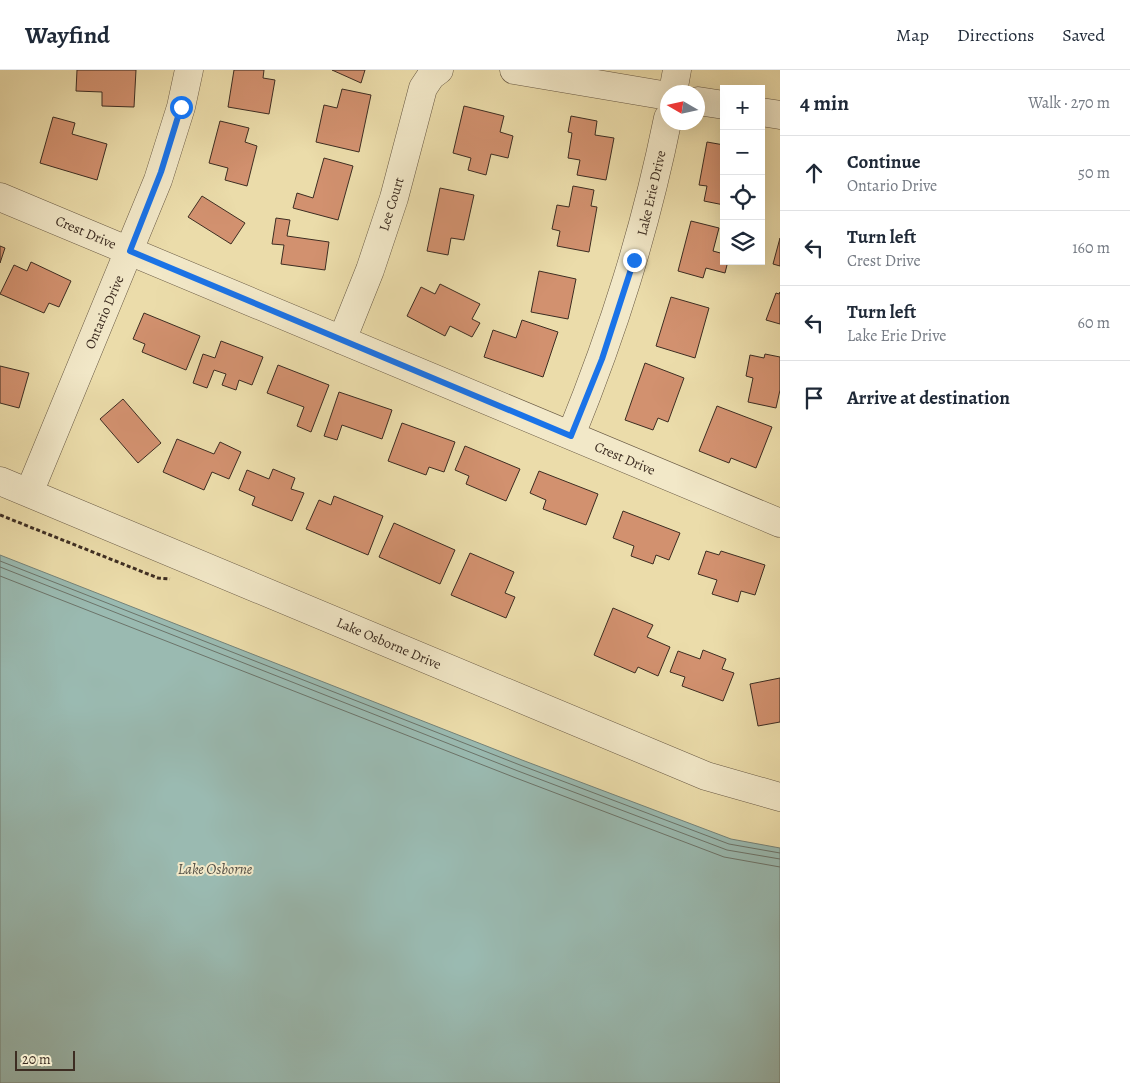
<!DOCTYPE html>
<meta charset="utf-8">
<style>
:root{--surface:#fff;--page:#f2f2f3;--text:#1f2937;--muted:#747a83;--line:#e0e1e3}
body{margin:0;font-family:Alegreya,serif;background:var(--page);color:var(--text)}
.controls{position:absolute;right:15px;top:15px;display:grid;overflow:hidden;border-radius:0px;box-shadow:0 5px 20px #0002}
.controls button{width:45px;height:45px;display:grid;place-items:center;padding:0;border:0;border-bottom:1px solid var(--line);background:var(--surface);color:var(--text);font:25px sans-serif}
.compass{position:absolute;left:660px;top:15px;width:45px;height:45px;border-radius:50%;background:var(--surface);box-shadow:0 5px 20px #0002;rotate:279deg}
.scale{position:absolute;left:15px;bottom:12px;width:60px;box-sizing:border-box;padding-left:5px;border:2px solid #3d2d22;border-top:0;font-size:14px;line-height:18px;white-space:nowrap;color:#3d2d22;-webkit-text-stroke:4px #f2e8c8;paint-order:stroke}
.stop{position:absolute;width:15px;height:15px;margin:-11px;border:4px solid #1a73e8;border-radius:50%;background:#fff}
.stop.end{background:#1a73e8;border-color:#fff;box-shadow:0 1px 5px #0008}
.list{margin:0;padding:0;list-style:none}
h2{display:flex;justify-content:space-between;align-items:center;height:65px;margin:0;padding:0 20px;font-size:21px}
h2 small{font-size:16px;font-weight:400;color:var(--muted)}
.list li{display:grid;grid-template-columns:32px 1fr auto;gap:15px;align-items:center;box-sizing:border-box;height:75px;padding:0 20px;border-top:1px solid var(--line)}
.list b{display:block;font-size:19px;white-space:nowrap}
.list p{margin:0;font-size:16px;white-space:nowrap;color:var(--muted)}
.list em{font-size:16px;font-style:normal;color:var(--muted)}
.icon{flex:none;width:28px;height:28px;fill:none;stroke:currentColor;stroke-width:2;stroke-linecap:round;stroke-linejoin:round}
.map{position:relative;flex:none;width:780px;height:1013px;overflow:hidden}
header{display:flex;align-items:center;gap:30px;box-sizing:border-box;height:70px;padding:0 25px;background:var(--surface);border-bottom:1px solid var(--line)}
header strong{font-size:24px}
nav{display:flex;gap:28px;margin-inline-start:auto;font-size:18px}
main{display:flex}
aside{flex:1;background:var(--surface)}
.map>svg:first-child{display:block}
.water{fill:#9abab1;stroke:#758278}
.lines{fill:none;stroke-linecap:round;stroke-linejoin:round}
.shore{stroke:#6c746a;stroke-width:1}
.building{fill:#d2916f;stroke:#3d2d22}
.minor-casing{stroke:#685944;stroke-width:29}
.path{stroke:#3d2d22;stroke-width:3;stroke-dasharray:4 2.5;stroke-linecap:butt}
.minor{stroke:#f2e8c8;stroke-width:28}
.route{stroke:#1a73e8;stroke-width:6}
.labels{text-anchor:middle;stroke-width:4;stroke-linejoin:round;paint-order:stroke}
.street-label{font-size:14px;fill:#3d2d22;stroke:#f2e8c8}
.water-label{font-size:15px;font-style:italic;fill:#545046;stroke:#f2e8c8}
</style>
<header>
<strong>Wayfind</strong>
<nav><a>Map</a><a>Directions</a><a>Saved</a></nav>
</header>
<main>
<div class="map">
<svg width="780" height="1013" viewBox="0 0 780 1013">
<rect width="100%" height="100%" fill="#ebdcaa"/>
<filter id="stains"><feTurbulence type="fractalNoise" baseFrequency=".004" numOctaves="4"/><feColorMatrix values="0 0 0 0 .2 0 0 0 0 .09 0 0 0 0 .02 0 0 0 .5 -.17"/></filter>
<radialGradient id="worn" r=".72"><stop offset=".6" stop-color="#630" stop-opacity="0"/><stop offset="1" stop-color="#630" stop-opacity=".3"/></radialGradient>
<!-- water -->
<path class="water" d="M0 485 522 690 731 769 780 778V1013H0Z"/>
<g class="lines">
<!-- shore -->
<path class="shore" d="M0 491 520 695 729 774 780 783
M0 497 518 701 727 780 780 789
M0 506 516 708 724 787 780 797"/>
</g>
<!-- building -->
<path class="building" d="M77 0H136L134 37 102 36V22L76 21Z
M234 0H264L263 8 275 10 269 44 228 37Z
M332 0H365L361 13Z
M342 19 371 25 359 82 316 72 324 35 337 38Z
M464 36 504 46 500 62 513 66 508 88 491 84 486 105 468 100 471 88 453 83Z
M571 46 597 51 595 65 614 68 606 110 577 105 580 90 568 88 572 63 568 62Z
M53 47 75 53 72 64 107 74 97 110 40 93Z
M220 51 249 58 245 72 257 76 247 116 225 110 228 98 209 93Z
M707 72 724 75V135L704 131 707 116 699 115Z
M324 88 353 96 338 150 293 138 297 123 313 128Z
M573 116 594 120 591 136 597 137 589 182 557 176 560 161 552 159 557 135 569 137Z
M440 118 474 125 464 170 451 168 448 185 427 181Z
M202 126 245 153 231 174 188 147Z
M276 148 290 150 287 166 329 172 325 200 281 194 284 175 272 174Z
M691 151 719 158 713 181 724 184V191H728L725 203 706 198 703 208 678 201Z
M780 168V196L773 194Z
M0 176 5 178 0 193Z
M31 192 71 211 59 237 49 233 44 243 0 224 14 195 27 201Z
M539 201 576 209 568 249 531 242Z
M440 214 480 234 472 249 480 253 472 267 450 256 445 266 407 246 421 217 435 224Z
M780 222V254L766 250 776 223 779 224Z
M671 227 709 238 695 288 656 276Z
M144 243 200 266 186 300 142 282 145 274 133 269Z
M522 250 558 262 543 307 484 287 493 260 516 268Z
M221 271 263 287 252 315 239 310 236 320 222 315 226 304 214 300 207 318 193 313 203 284 215 288Z
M765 284 780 287V320L776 338 748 332 753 308 746 306 750 285 764 288Z
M645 293 684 308 668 352 658 348 653 360 625 350Z
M278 295 329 315 311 362 297 356 304 337 267 323Z
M0 296 29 303 19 338 0 333Z
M339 322 392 340 382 369 342 355 337 370 324 366Z
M123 329 161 373 138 393 100 349Z
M717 336 772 357 756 398 731 388 729 393 699 381Z
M402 353 455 372 444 402 429 397 426 405 388 391Z
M177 369 214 384 220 372 241 382 229 409 212 402 204 420 163 402Z
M465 376 520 399 506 431 466 414 469 406 455 400Z
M273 399 295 408 291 419 304 423 292 451 252 435 255 427 239 420 247 400 269 409Z
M539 401 598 424 586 455 543 439 546 430 530 423Z
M334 426 383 446 368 485 306 459 319 430 331 435Z
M623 441 680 463 669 490 656 485 653 494 631 486 634 476 613 468Z
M394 453 455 480 440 514 379 487Z
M706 481 719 485 721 481 765 495 755 525 741 521 738 532 712 524 717 510 698 504Z
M470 483 514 502 505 523 515 527 506 548 451 525Z
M613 538 653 555 647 567 670 577 658 606 638 597 635 603 594 585Z
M703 580 726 589 722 599 734 603 723 631 682 616 685 607 670 602 678 581 700 589Z
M780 608V652L758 656 750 614Z"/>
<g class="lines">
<!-- minor casing -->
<g class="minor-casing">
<path id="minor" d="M514 0 668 26
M673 22 677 0
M698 31 724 35
M761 42 780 45
M0 127 780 453
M342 270 370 200 394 128 423 18 431 6 439 0
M571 365C614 259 645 161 668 48
M0 411 706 706 780 727
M29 423 158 110 181 37 189 0"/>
</g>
<!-- path -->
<path class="path" d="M0 445 158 508 170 509"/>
<!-- minor -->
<use href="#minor" class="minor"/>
</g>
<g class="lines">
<!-- route -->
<path class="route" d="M181 37 161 102 130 181 571 366 602 289 634 190"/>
</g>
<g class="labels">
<!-- street labels -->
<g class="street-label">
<text transform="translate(651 123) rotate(-77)" y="5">Lake Erie Drive</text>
<text transform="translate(391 134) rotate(-73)" y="5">Lee Court</text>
<text transform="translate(86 162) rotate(23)" y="5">Crest Drive</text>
<text transform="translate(104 242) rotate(-67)" y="5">Ontario Drive</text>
<text transform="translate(625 388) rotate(23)" y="5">Crest Drive</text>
<text transform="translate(389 573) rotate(23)" y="5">Lake Osborne Drive</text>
</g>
<!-- water labels -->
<g class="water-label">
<text x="215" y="804">Lake Osborne</text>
</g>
</g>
<rect width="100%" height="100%" filter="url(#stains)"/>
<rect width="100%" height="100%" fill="url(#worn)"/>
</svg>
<div class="controls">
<button>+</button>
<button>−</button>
<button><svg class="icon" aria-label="locate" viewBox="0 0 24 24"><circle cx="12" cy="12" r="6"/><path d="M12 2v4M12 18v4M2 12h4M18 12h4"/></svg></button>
<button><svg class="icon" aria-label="layers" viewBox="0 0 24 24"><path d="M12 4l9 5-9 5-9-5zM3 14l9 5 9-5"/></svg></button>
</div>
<svg class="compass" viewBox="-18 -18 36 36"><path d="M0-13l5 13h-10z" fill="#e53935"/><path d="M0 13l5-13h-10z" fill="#747a83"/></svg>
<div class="scale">20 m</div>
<div class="stop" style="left:181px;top:37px"></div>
<div class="stop end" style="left:634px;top:190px"></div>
</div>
<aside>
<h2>4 min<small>Walk · 270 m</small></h2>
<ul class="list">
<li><svg class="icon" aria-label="ahead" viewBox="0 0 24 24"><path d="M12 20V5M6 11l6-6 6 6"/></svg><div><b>Continue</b><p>Ontario Drive</p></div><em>50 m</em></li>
<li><svg class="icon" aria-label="left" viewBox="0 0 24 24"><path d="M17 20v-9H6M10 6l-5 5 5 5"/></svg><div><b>Turn left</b><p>Crest Drive</p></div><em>160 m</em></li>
<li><svg class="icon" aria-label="left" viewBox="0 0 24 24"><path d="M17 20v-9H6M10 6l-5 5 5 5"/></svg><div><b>Turn left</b><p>Lake Erie Drive</p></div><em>60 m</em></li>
<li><svg class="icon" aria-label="arrive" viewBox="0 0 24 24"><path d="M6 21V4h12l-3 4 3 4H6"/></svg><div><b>Arrive at destination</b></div></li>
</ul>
</aside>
</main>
